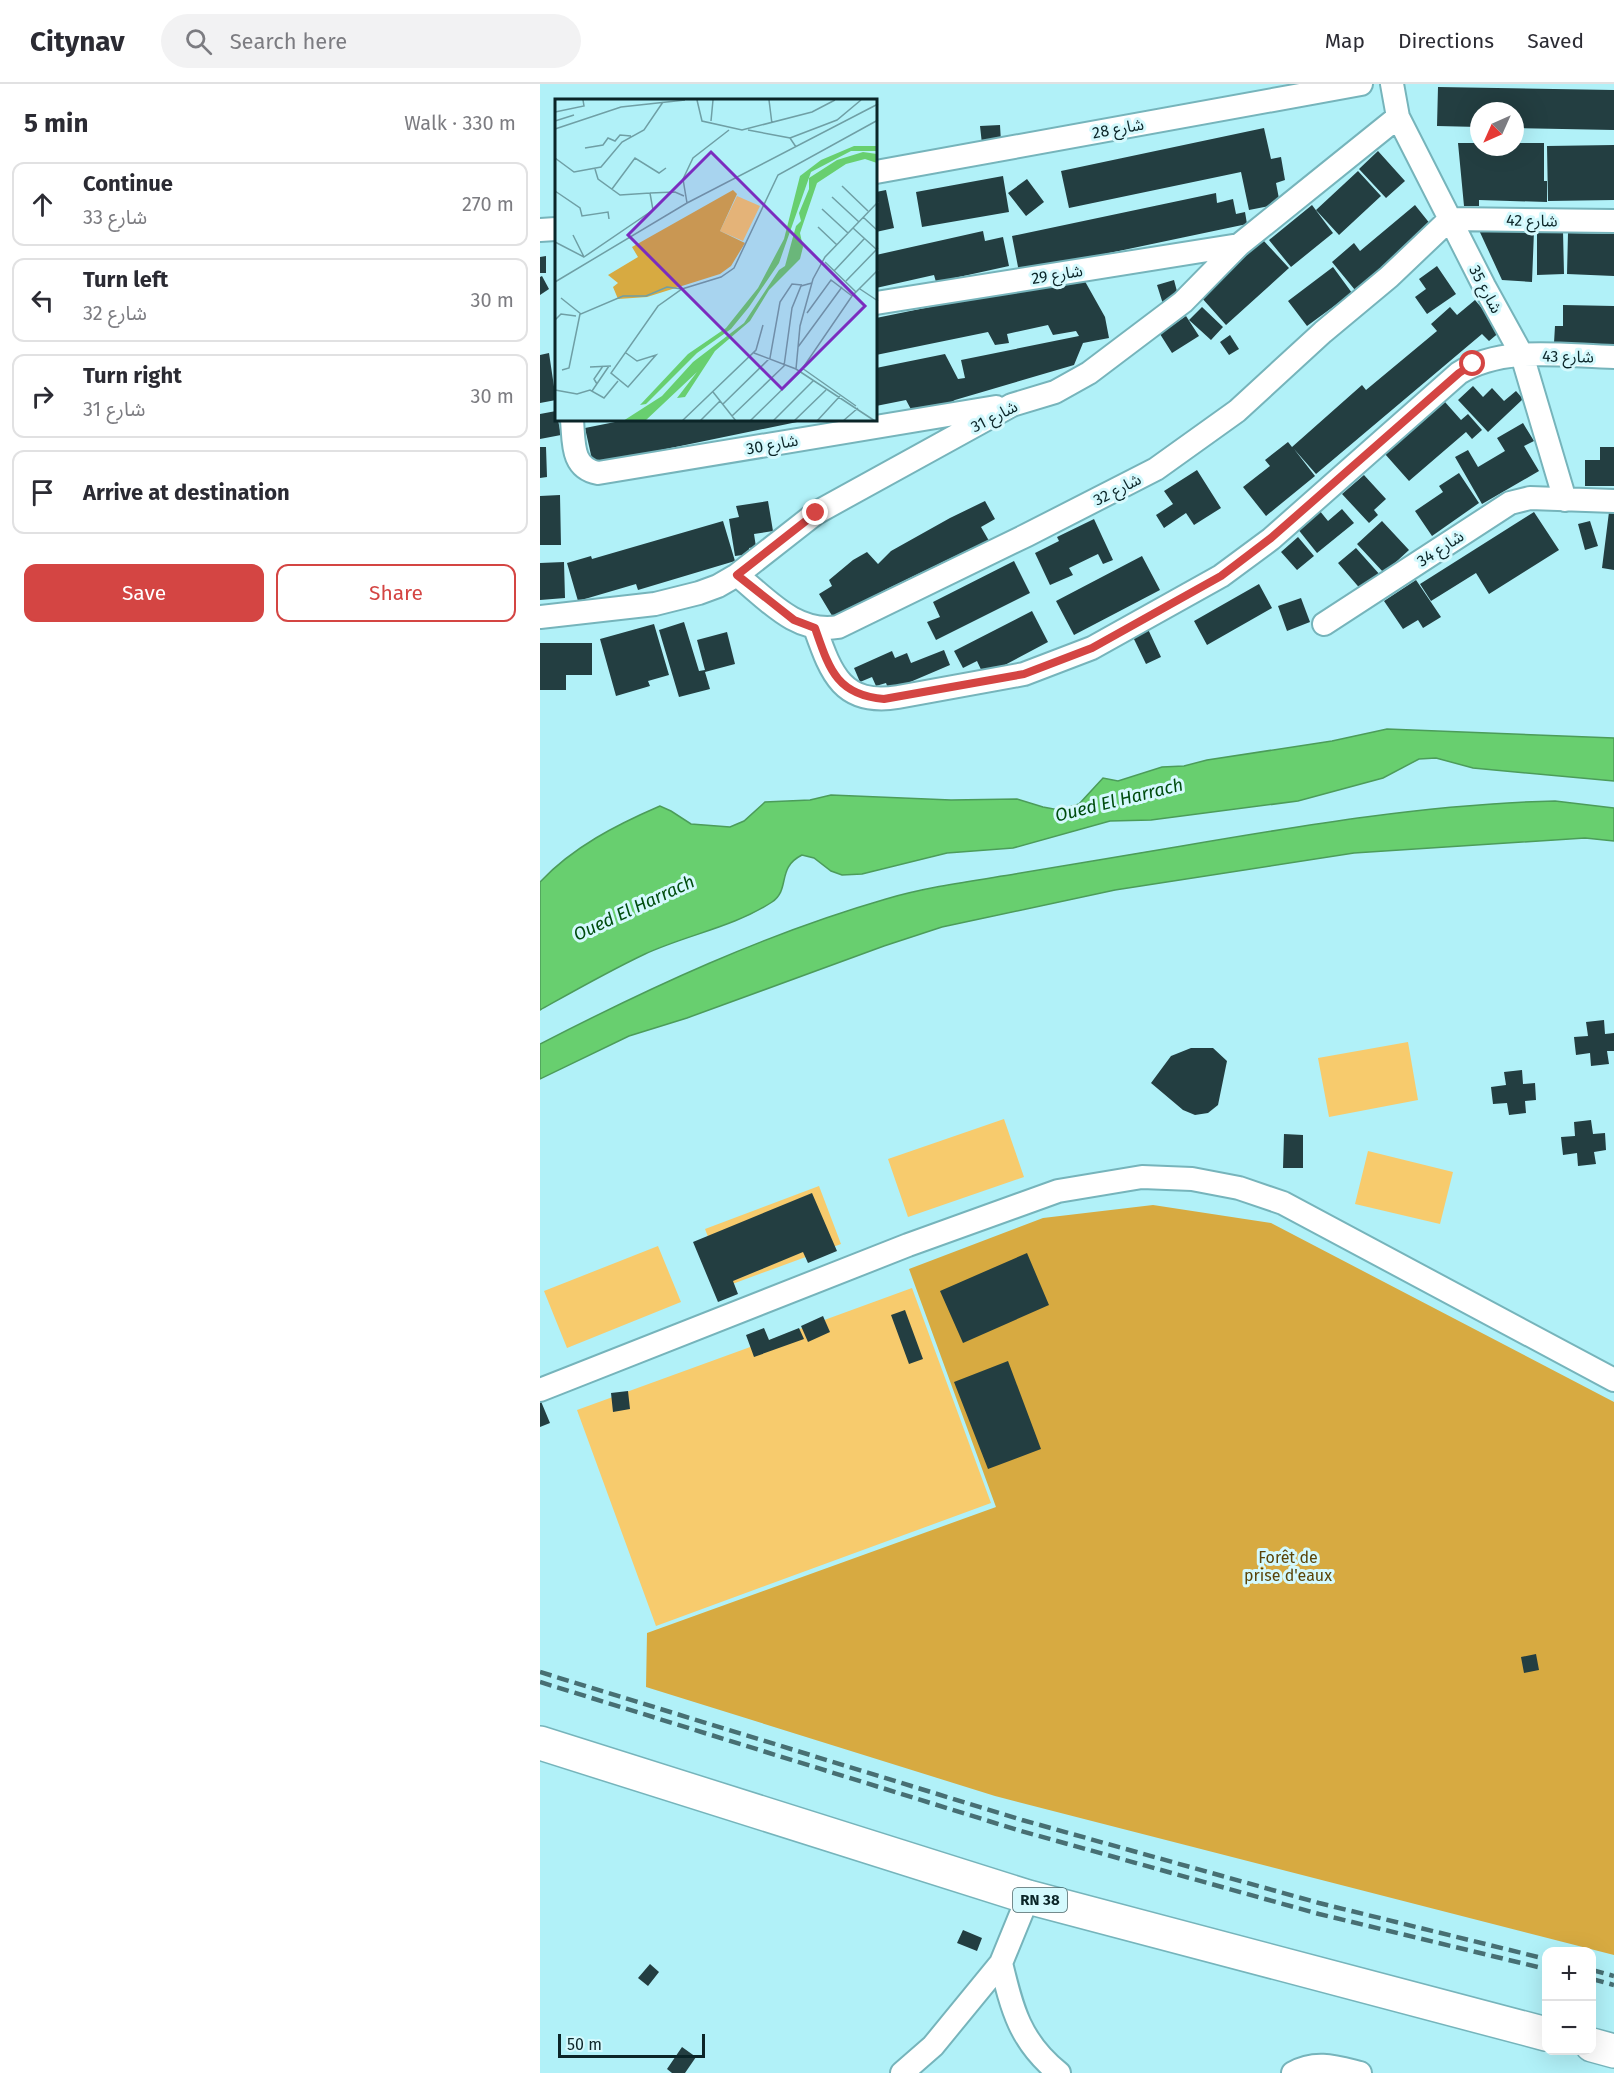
<!DOCTYPE html>
<meta charset="utf-8">
<style>
:root{--surface:#fff;--page:#f2f2f3;--text:#2b2b33;--muted:#7c7c81;--line:#e1e1e2;--accent:#d44543}
body{margin:0;font-family:"Fira Sans","Noto Sans Arabic",sans-serif;background:var(--page);color:var(--text)}
.controls{position:absolute;right:18px;bottom:18px;display:grid;overflow:hidden;border-radius:12px;box-shadow:0 6px 24px #0002}
.controls button{width:54px;height:54px;display:grid;place-items:center;padding:0;border:0;border-bottom:2px solid var(--line);background:var(--surface);color:var(--text);font:30px sans-serif}
.compass{position:absolute;left:930px;top:18px;width:54px;height:54px;border-radius:50%;background:var(--surface);box-shadow:0 6px 24px #0002;rotate:225deg}
.scale{position:absolute;left:18px;bottom:15px;width:147px;box-sizing:border-box;padding-left:6px;border:3px solid #0b2528;border-top:0;font-size:16px;line-height:21px;white-space:nowrap;color:#0b2528;-webkit-text-stroke:4px #d4f9fd;paint-order:stroke}
.stop{position:absolute;width:18px;height:18px;margin:-14px;border:4px solid #d44543;border-radius:50%;background:#fff}
.stop.end{background:#d44543;border-color:#fff;box-shadow:0 2px 6px #0008}
.list{margin:0;padding:0;list-style:none}
h2{display:flex;justify-content:space-between;align-items:center;height:78px;margin:0;padding:0 24px;font-size:26px}
h2 small{font-size:20px;font-weight:400;color:var(--muted)}
.list li{display:grid;grid-template-columns:39px 1fr auto;gap:18px;align-items:center;box-sizing:border-box;height:84px;margin:0 12px 12px;padding:0 12px;border:2px solid var(--line);border-radius:12px}
.list b{display:block;font-size:22px;white-space:nowrap}
.list p{margin:0;font-size:20px;white-space:nowrap;color:var(--muted)}
.list em{font-size:20px;font-style:normal;color:var(--muted)}
.actions{display:flex;gap:12px;padding:18px 24px}
.actions a{flex:1;padding:14px 0;border:2px solid var(--accent);border-radius:12px;text-align:center;font-size:21px;color:var(--accent)}
.actions .main{background:var(--accent);color:#fff}
.icon{flex:none;width:33px;height:33px;fill:none;stroke:currentColor;stroke-width:2;stroke-linecap:round;stroke-linejoin:round}
.map{position:relative;flex:none;width:1074px;height:1989px;overflow:hidden}
header{display:flex;align-items:center;gap:36px;box-sizing:border-box;height:84px;padding:0 30px;background:var(--surface);border-bottom:2px solid var(--line)}
header strong{font-size:28px}
nav{display:flex;gap:33px;margin-inline-start:auto;font-size:21px}
.search{width:420px;height:54px;background:var(--page);display:flex;align-items:center;gap:15px;box-sizing:border-box;padding:0 21px;border-radius:33px;color:var(--muted);font-size:22px}
main{display:flex}
aside{flex:1;background:var(--surface)}
.map>svg:first-child{display:block}
.green{fill:#f7cb6d}
.forest{fill:#d7aa41}
.water{fill:#68cf6f;stroke:#4c9c5a;stroke-width:1.5}
.building{fill:#233e41}
.lines{fill:none;stroke-linecap:round;stroke-linejoin:round}
.minor-casing{stroke:#76b4bb;stroke-width:26}
.primary-casing{stroke:#76b4bb;stroke-width:36}
.minor{stroke:#fff;stroke-width:22}
.primary{stroke:#fff;stroke-width:33}
.rail{stroke:#476f73;stroke-width:4.5;stroke-dasharray:12 6;stroke-linecap:butt}
.route{stroke:#d44543;stroke-width:8}
.labels{text-anchor:middle;stroke-width:6;stroke-linejoin:round;paint-order:stroke}
.shield{fill:#d4f9fd;stroke:#476568;stroke-width:1.5}
.shield-label{font-size:15px;font-weight:bold;fill:#0b2528}
.street-label{font-size:16px;fill:#0b2528;stroke:#d4f9fd}
.park-label{font-size:16px;fill:#5a4307;stroke:#d4f9fd}
.water-label{font-size:18px;font-style:italic;fill:#004d0e;stroke:#d4f9fd}
.inset-road{fill:none;stroke:#6f9fa5;stroke-width:1.5}
.view{fill:#7b2cbf;fill-opacity:0.15;stroke:#7b2cbf;stroke-width:3}
.inset-edge{fill:none;stroke:#0b2528;stroke-width:3}
</style>
<header>
<strong>Citynav</strong>
<div class="search"><svg class="icon" aria-label="search" viewBox="0 0 24 24"><circle cx="10" cy="10" r="6"/><path d="M15 15l6 6"/></svg>Search here</div>
<nav><a>Map</a><a>Directions</a><a>Saved</a></nav>
</header>
<main>
<aside>
<h2>5 min<small>Walk · 330 m</small></h2>
<ul class="list">
<li><svg class="icon" aria-label="ahead" viewBox="0 0 24 24"><path d="M12 20V5M6 11l6-6 6 6"/></svg><div><b>Continue</b><p>شارع 33</p></div><em>270 m</em></li>
<li><svg class="icon" aria-label="left" viewBox="0 0 24 24"><path d="M17 20v-9H6M10 6l-5 5 5 5"/></svg><div><b>Turn left</b><p>شارع 32</p></div><em>30 m</em></li>
<li><svg class="icon" aria-label="right" viewBox="0 0 24 24"><path d="M7 20v-9h11M14 6l5 5-5 5"/></svg><div><b>Turn right</b><p>شارع 31</p></div><em>30 m</em></li>
<li><svg class="icon" aria-label="arrive" viewBox="0 0 24 24"><path d="M6 21V4h12l-3 4 3 4H6"/></svg><div><b>Arrive at destination</b></div></li>
</ul>
<div class="actions"><a class="main">Save</a><a>Share</a></div>
</aside>
<div class="map">
<svg width="1074" height="1989" viewBox="0 0 1074 1989">
<rect width="100%" height="100%" fill="#b1f1f8"/>
<!-- green -->
<path class="green" d="M868 958 878 1016 789 1033 778 974Z
M464 1035 484 1093 368 1133 348 1075Z
M828 1067 913 1088 900 1140 815 1120Z
M279 1102 301 1160 187 1202 165 1145Z
M118 1162 141 1218 27 1264 4 1207Z
M372 1204 451 1419 116 1542 37 1326Z"/>
<!-- forest -->
<path class="forest" d="M613 1121 731 1139 1074 1318V1871L455 1712 106 1603 107 1549 456 1423 369 1185 503 1134Z"/>
<!-- water -->
<path class="water" d="M847 645 1074 654V697L933 684 896 674 879 675 843 694 758 717 611 736 570 737 473 764 407 769 322 790 302 791 291 787 274 774 262 771C236 784 251 805 232 818 194 843 146 851 105 870 69 887 34 907 0 926V798C33 763 76 741 120 722L131 727 151 740 190 743 204 737 225 718 270 716 291 711 411 716 477 715 503 723 519 726 539 720 563 694 578 697 622 683 644 682 667 676 792 657Z
M1015 717 1074 724V757L1045 754 814 769 575 806 402 843 344 862 147 934 89 952 0 995V960C111 903 225 850 346 815 387 803 432 797 475 790 531 781 586 771 642 762 765 741 890 720 1015 717Z"/>
<!-- building -->
<path class="building" d="M898 3 1074 6V46L975 44V27H939V43L897 42Z
M460 41 461 58 442 60 440 42Z
M724 44 731 75 741 73 745 96 736 99 740 120 709 126 701 88 529 124 521 87Z
M918 59H939V63H975V59H1004V97H1007V118L939 116V122H924Z
M1074 61V116L1008 117 1007 62Z
M838 67 865 97 846 114 819 85Z
M818 87 841 112 799 151 776 126Z
M463 92 469 128 382 143 376 108Z
M487 95 504 118 486 132 468 109Z
M346 106 354 144 336 148V108Z
M676 109 677 119 693 115 696 130 705 128 707 140 479 188 472 152Z
M772 121 793 149 751 183 729 156Z
M875 121 895 146 864 165 815 206 792 178 814 159 820 167Z
M938 144 994 147 992 198 962 196Z
M443 147 445 157 463 153 469 182 396 198 394 191 336 204V171Z
M1023 147 1024 190 997 191V148Z
M1028 149 1074 150V192L1027 190Z
M723 156 749 184 686 241 661 213Z
M6 172V189H0V173Z
M897 182 916 210 887 230 875 213 886 205 879 195Z
M793 183 812 209 767 242 748 217Z
M2 192 9 205 0 211V193Z
M542 192 565 233 569 254 543 259 534 281 415 316 394 327 374 331 366 316 336 322V284L405 270 418 295 425 294 421 276 539 252 536 247 513 251 508 241 467 250 469 259 455 261 448 248 336 271V234Z
M634 196 639 215 623 220 617 201Z
M935 216 961 247 949 257 942 250 776 390 754 365 775 392 726 432 703 403 730 382 725 376 748 358 752 363 822 301 826 306 897 247 891 240 910 223 917 231Z
M1023 221 1074 222V261L1014 259 1015 242H1023Z
M662 223 683 243 671 256 649 236Z
M646 232 659 252 632 269 620 250Z
M690 251 699 265 689 271 680 258Z
M9 269 16 316 0 319V271Z
M933 302 943 313 952 304 964 317 976 307 983 315 948 348 918 316Z
M905 318 921 336 928 330 942 346 932 355 926 348 869 397 845 370Z
M16 327V336H18L21 351 0 355V330Z
M85 336H262V337L53 380 45 344Z
M983 339 994 357 984 362 999 387 942 420 915 373 928 366 938 383 965 367 957 354Z
M0 363H6L7 393 0 394Z
M1060 363H1074V402H1045V376H1060Z
M657 386 681 424 654 441 646 429 624 444 616 431 633 420 624 407Z
M919 389 939 419 892 452 875 427 903 408 899 402Z
M824 391 846 415 834 426 838 431 829 439 802 410Z
M20 411 21 461H0V412Z
M228 417 233 447 214 450 216 463 209 464 210 470 195 472 189 435 199 433 196 422Z
M445 417 455 435 441 443 452 462 438 469 432 464 345 506 294 535 279 510 292 502 289 496 313 476 327 468 338 480 351 467 410 434Z
M775 421 788 437 802 425 814 439 777 469 753 439Z
M994 428 1019 466 949 510 936 489 891 517 880 500Z
M1069 428H1074V486L1062 484Z
M554 435 573 476 563 480 558 470 529 484 533 491 510 501 495 469 519 457 517 453Z
M183 437 195 477 98 506 96 500 38 517 27 479 51 472 52 475Z
M842 437 869 466 844 489 817 460Z
M1050 437 1058 462 1045 466 1038 440Z
M758 453 774 472 757 486 741 468Z
M816 464 841 492 823 508 798 479Z
M602 472 620 506 534 551 516 517Z
M474 477 490 509 396 556 387 538 400 533 393 518Z
M24 478 25 514 0 516V479Z
M876 496 901 533 883 544 878 536 863 545 844 517Z
M719 500 732 524 667 561 654 537Z
M761 514 770 538 747 547 738 522Z
M492 527 508 558 444 592 437 577 423 584 414 567Z
M144 538 159 587 165 586 157 556 187 548 195 580 165 588 170 605 139 613 119 546Z
M114 540 129 591 108 597 110 602 76 612 60 555Z
M607 543 621 573 606 580 592 551Z
M0 559H52V591H26V606H0Z
M404 566 410 581 349 607 346 599 336 602 332 593 320 598 314 584 352 567 355 574 367 569 371 579Z
M1064 936 1065 950 1074 949V967H1067L1069 980 1051 982 1050 969 1036 971 1034 953 1048 952 1046 938Z
M651 964H673L687 977 678 1021 668 1029 655 1031 643 1026 611 999 631 972Z
M982 986 983 1000 995 999 996 1016 985 1017 986 1029 969 1031 967 1019 953 1020 951 1003 966 1001 964 988Z
M1051 1036 1053 1050 1065 1049 1066 1066 1054 1068 1056 1080 1038 1082 1037 1069 1023 1071 1021 1053 1035 1052 1034 1038Z
M744 1050 763 1051V1084H743Z
M272 1109 297 1167 268 1179 263 1168 193 1197 198 1210 178 1218 153 1158Z
M487 1169 509 1221 423 1259 400 1207Z
M365 1226 383 1275 369 1280 351 1231Z
M283 1232 290 1248 268 1258 261 1242Z
M224 1244 229 1256 259 1244 264 1255 214 1273 206 1251Z
M468 1277 501 1365 448 1385 414 1298Z
M88 1307 90 1325 73 1328 71 1309Z
M0 1315 10 1339 0 1343Z
M996 1570 999 1586 984 1589 981 1573Z
M423 1846 442 1854 437 1867 417 1859Z
M110 1880 119 1888 108 1902 98 1894Z
M142 1963 156 1973 145 1989H132L127 1985Z"/>
<g class="lines">
<!-- minor casing -->
<g class="minor-casing">
<path id="minor" d="M852 0 858 33 944 202 982 271 1025 416
M336 88 821 0
M0 146 16 145
M336 219 699 161
M32 336C34 358 31 384 58 389L456 323
M197 491C228 516 256 550 298 543L487 451 616 385 697 327 783 248 849 193 910 135 1074 137
M0 533 115 520 159 509 178 502 197 491 276 429 472 321 515 308 549 289 643 218 699 161 858 33
M784 540 970 419 990 414 1074 417
M275 544C291 589 302 622 358 613L484 590 552 564 681 492 731 455 919 289C964 261 1023 272 1074 273
M0 1306 368 1161 518 1107 602 1093 652 1095 699 1104 743 1119 1074 1296
M461 1879C472 1925 480 1958 519 1989
M362 1989 393 1962 461 1879 488 1813
M753 1989C776 1976 796 1983 820 1989"/>
</g>
<!-- primary casing -->
<g class="primary-casing">
<path id="primary" d="M0 1659 488 1813 1006 1950
M1052 1961 1074 1967"/>
</g>
<!-- minor -->
<use href="#minor" class="minor"/>
<!-- primary -->
<use href="#primary" class="primary"/>
<!-- rail -->
<path class="rail" d="M0 1588 482 1736 779 1819 1006 1875
M0 1598 481 1747 779 1830 1006 1885
M1052 1886 1074 1892
M1052 1895 1074 1901"/>
</g>
<g class="lines">
<!-- route -->
<path class="route" d="M276 429 197 491 254 536 275 544C289 584 296 611 344 615L484 590 552 564 681 492 731 454 919 289 933 280"/>
</g>
<g class="labels">
<!-- shield labels -->
<rect class="shield" x="473" y="1804" width="54" height="24" rx="4.5"/>
<g class="shield-label">
<text x="500" y="1821">RN 38</text>
</g>
<!-- street labels -->
<g class="street-label">
<text transform="translate(578 44) rotate(-10)" y="6">شارع 28</text>
<text transform="translate(992 136) rotate(1)" y="6">شارع 42</text>
<text transform="translate(517 190) rotate(-9)" y="6">شارع 29</text>
<text transform="translate(946 205) rotate(62)" y="6">شارع 35</text>
<text transform="translate(1028 272) rotate(1)" y="6">شارع 43</text>
<text transform="translate(454 332) rotate(-27)" y="6">شارع 31</text>
<text transform="translate(232 360) rotate(-10)" y="6">شارع 30</text>
<text transform="translate(577 405) rotate(-27)" y="6">شارع 32</text>
<text transform="translate(900 464) rotate(-33)" y="6">شارع 34</text>
</g>
<!-- park labels -->
<g class="park-label">
<text x="748" y="1479">Forêt de<tspan x="748" dy="18">prise d'eaux</tspan></text>
</g>
<!-- water labels -->
<g class="water-label">
<text transform="translate(579 716) rotate(-14)" y="6">Oued El Harrach</text>
<text transform="translate(94 824) rotate(-25)" y="6">Oued El Harrach</text>
</g>
</g>
<!-- overview -->
<g transform="translate(15 15)">
<rect width="322" height="322" fill="#b1f1f8"/>
<path d="M182 97 205 107 188 142 165 132Z" fill="#f7cb6d"/>
<path d="M178 91 182 95 165 132 190 144 176 167 165 175 92 198 63 200 58 188 63 184 53 176 83 158 77 148Z" fill="#d7aa41"/>
<path d="M299 47H321L322 52H296L256 73 224 164 194 208 176 230 142 254 91 305 85 306 133 255 171 229 203 189 229 140 245 77 266 61ZM308 53 322 55V64L310 60 291 65 262 84 245 134 248 148 245 160 214 191 195 222 160 252 130 298 122 299 142 273 90 322H68L107 297 138 263 189 224 224 171 230 167 241 127 246 122 244 114 254 90V79L282 61Z" fill="#68cf6f"/>
<path class="inset-road" d="M142 1 147 22 187 31 257 13 280 1M214 1 217 25M0 13 29 7 28 1M0 22 19 16M156 22 158 1M0 30 66 8 130 1M193 31 235 39 241 48M235 39 282 21 306 1M30 49 48 46 53 39 60 42 65 36 76 37M0 59 19 73 46 68 67 43 89 31 108 3M287 87 313 112M57 90 80 59 104 74 111 69M0 92 25 109 27 117 53 113 54 120M95 94 120 93 129 97M277 98 304 123M132 104 128 80 138 59 174 31M267 110 293 134M308 118 323 132M263 128 282 146M298 129 321 150M18 136 29 158 98 111 95 94 65 96 43 80 40 70M0 143 29 158M270 163 301 193M279 172 309 140M291 182 323 149M0 183 132 104 323 5M305 190 323 202M6 199 26 215 68 197H91L112 188 127 190M252 214 276 181 297 197M0 221 6 215 21 217M243 248 287 188M71 254 82 262 101 256 73 288 56 274 103 207 127 190 166 178 179 169 223 76 323 21M199 254 241 270 320 322M35 268 56 267M247 269 301 307M241 270 245 227 258 180 270 158 323 103M7 271 14 269 25 215M42 285 39 280 48 267M0 291 22 295 35 291 49 299 63 282M37 292 54 267M158 293 181 322M168 305 215 259 225 203 237 185 247 186M177 317 229 267 237 209 246 187 257 184M127 322 201 251 208 226M145 322 165 302M195 322 245 273 297 197 323 171M218 322 258 282M239 322 271 291M262 322 285 297M288 322 303 309"/>
<path class="view" d="M156 53 310 207 227 290 73 136Z"/>
<rect width="322" height="322" class="inset-edge"/>
</g>
</svg>
<div class="controls">
<button>+</button>
<button>−</button>
</div>
<svg class="compass" viewBox="-18 -18 36 36"><path d="M0-13l5 13h-10z" fill="#e53935"/><path d="M0 13l5-13h-10z" fill="#7c7c81"/></svg>
<div class="scale">50 m</div>
<div class="stop" style="left:933px;top:280px"></div>
<div class="stop end" style="left:276px;top:429px"></div>
</div>
</main>
